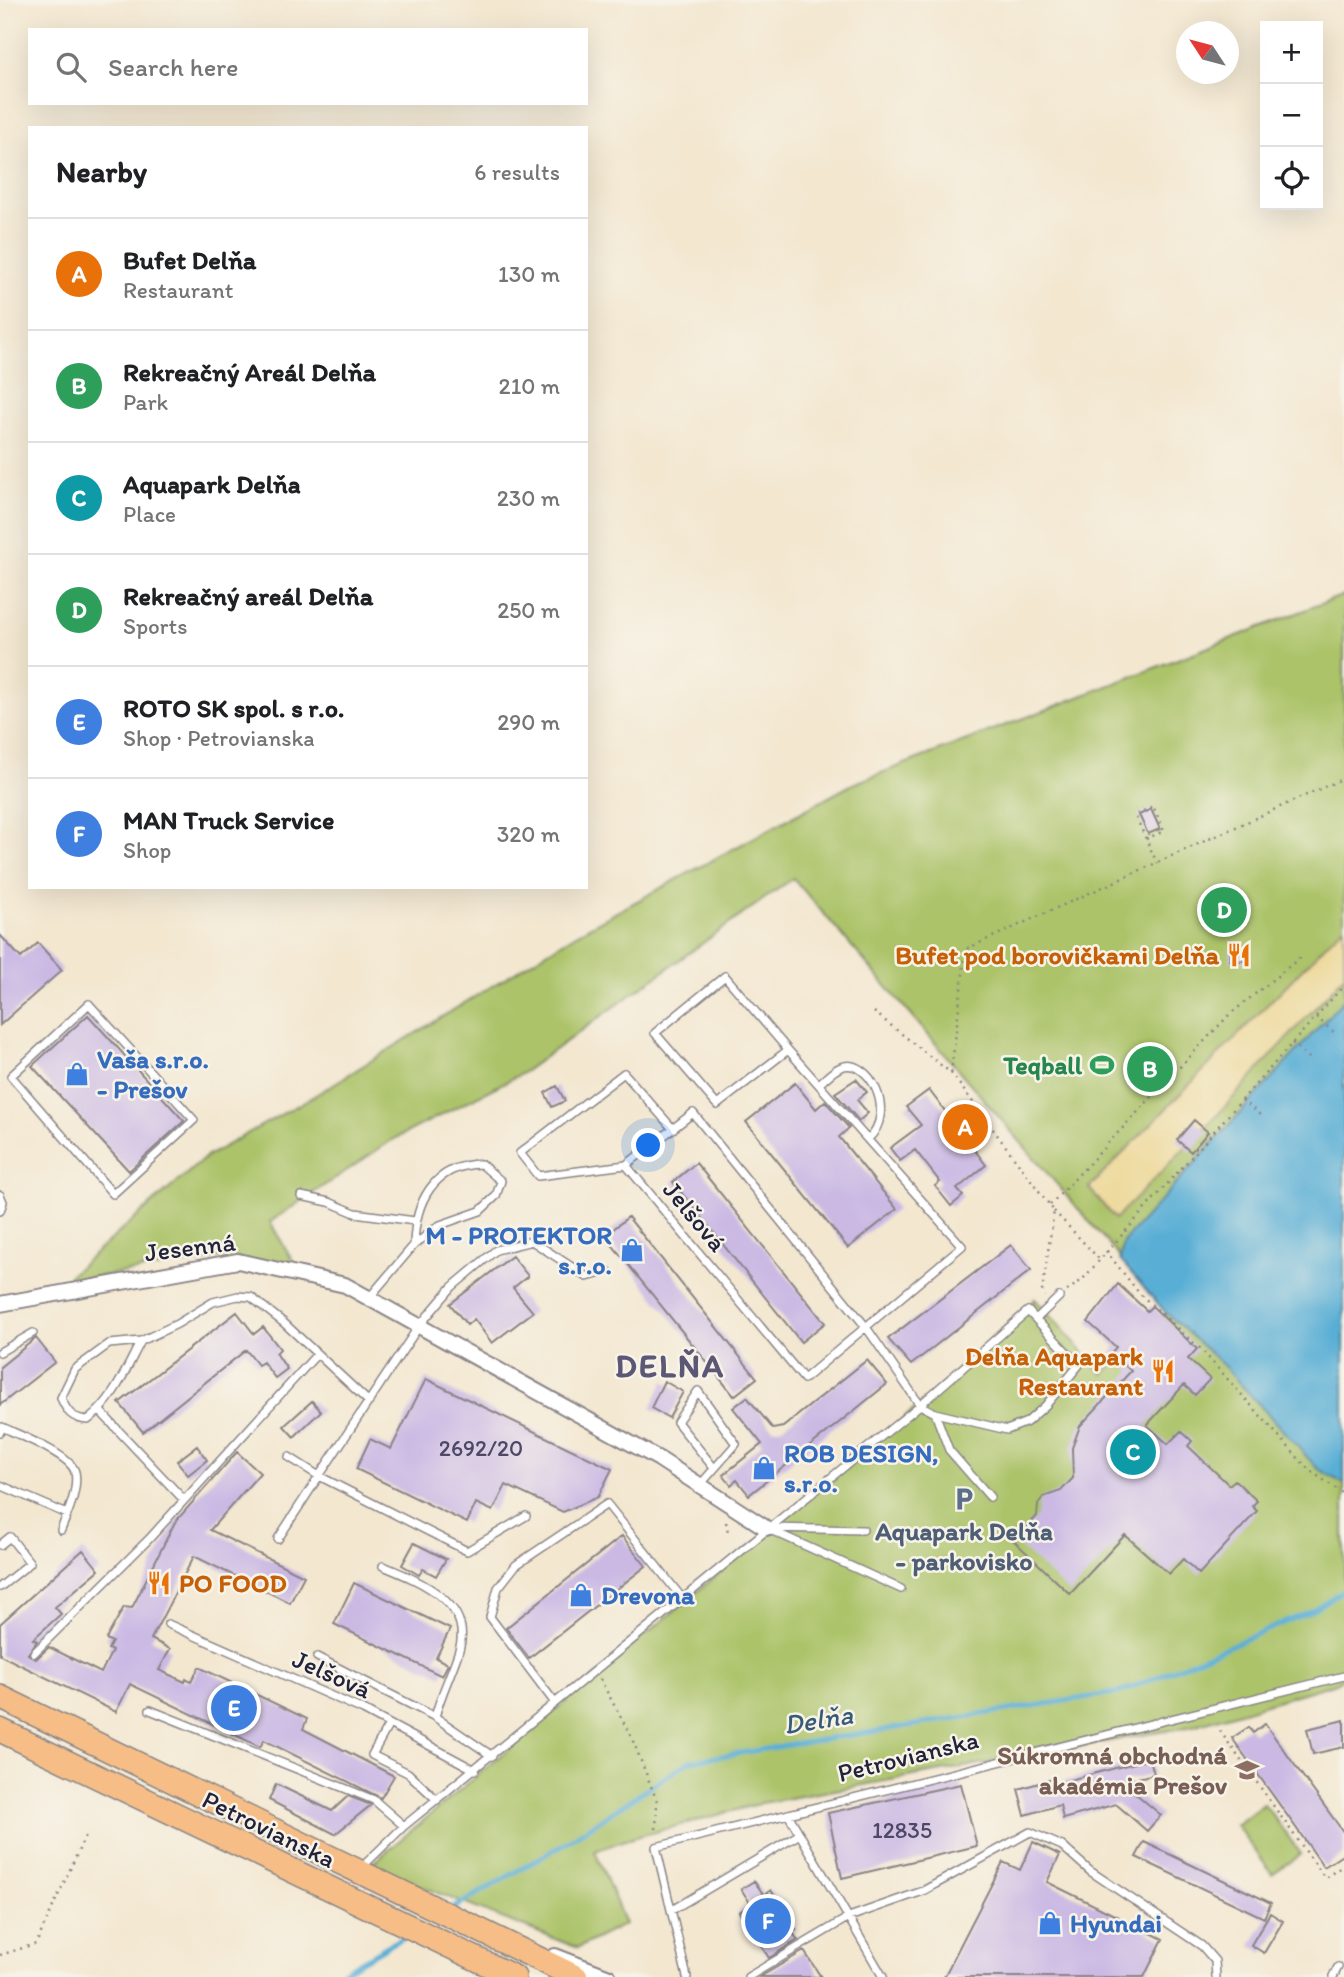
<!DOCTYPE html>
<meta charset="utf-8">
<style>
:root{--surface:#fff;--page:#f6f6f6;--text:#202124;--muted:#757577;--line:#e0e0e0;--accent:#7c3aed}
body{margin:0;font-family:Itim,sans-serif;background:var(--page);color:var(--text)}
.controls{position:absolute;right:21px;top:21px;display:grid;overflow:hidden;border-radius:0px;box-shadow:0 7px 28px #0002}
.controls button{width:63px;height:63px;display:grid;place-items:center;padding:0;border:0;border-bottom:2px solid var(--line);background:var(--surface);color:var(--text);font:35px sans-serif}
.compass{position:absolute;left:1176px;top:21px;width:63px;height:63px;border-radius:50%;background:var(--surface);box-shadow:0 7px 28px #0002;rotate:306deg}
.you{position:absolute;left:649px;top:1146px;width:24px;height:24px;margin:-18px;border:5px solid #fff;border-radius:50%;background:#1a73e8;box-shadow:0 0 0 10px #1a73e833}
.badge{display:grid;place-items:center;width:46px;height:46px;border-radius:50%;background:var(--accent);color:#fff;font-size:23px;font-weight:700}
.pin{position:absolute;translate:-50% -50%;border:4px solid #fff;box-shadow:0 2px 7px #0006}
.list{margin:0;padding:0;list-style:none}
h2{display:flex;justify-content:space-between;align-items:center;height:91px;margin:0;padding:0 28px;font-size:30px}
h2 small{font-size:23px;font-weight:400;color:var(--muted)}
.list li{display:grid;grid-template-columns:46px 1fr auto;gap:21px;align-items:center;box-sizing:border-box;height:112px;padding:0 28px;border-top:2px solid var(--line)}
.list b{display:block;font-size:26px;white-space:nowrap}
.list p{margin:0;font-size:23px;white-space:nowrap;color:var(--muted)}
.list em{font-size:23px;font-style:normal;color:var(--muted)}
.icon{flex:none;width:38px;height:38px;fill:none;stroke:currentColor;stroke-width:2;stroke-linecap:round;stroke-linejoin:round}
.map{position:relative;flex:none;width:1344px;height:1977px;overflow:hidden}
.search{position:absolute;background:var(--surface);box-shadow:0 7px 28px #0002;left:28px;top:28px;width:560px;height:77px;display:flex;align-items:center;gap:18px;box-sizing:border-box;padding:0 24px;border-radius:0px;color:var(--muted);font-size:26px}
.panel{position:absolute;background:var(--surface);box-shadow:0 7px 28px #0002;left:28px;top:126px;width:560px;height:763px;border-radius:0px}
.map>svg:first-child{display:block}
.green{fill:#acc369;stroke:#677252;stroke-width:2}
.sand{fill:#eeda9e;stroke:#887e6c;stroke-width:2}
.water{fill:#59aed5;stroke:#3e6888;stroke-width:2}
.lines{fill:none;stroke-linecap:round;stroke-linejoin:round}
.stream{stroke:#59aed5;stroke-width:5}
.building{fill:#cbb9e4}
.service-casing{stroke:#8a8486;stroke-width:10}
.minor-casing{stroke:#8a8486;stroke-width:18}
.primary-casing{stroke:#8a8486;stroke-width:26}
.path{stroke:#8a8486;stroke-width:2.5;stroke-dasharray:2 5;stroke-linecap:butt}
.service{stroke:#fff;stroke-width:7}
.minor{stroke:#fff;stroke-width:14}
.primary{stroke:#f6be86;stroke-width:23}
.labels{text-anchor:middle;stroke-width:5;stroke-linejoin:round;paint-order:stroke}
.number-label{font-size:23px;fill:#4c4865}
.food-label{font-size:26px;font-weight:bold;fill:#c56008;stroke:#f7f3e8;text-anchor:end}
.shop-label{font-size:26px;font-weight:bold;fill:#366cbe;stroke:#f7f3e8;text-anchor:start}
.leisure-label{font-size:26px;font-weight:bold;fill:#27864d;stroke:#f7f3e8;text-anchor:end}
.street-label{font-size:26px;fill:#22223b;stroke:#f7f3e8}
.service-label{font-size:26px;font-weight:bold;fill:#4e5e75;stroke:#f7f3e8}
.education-label{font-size:26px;font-weight:bold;fill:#785e54;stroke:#f7f3e8;text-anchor:end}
.water-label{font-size:28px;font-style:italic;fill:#385a79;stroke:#f7f3e8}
.district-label{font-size:33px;font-weight:bold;letter-spacing:2px;fill:#5d5776;stroke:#f7f3e8}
</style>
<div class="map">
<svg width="1344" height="1977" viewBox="0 0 1344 1977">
<rect width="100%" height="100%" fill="#f7f3e8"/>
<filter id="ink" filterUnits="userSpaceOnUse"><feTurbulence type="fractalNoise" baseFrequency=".0143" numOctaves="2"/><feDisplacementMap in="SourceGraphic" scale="14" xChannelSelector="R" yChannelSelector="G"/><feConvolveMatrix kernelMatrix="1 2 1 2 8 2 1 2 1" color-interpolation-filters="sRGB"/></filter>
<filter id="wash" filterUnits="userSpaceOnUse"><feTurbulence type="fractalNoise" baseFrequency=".00686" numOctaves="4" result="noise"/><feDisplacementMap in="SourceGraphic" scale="28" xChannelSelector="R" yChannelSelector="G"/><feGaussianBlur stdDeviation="1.57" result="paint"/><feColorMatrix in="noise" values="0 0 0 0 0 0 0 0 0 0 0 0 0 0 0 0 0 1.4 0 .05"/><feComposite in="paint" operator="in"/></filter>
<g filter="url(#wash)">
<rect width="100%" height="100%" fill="#f3e7d0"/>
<!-- green -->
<path class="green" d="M1344 595V1677L1336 1683 1193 1726 762 1803 625 1840 595 1851 625 1924 578 1948 369 1866 920 1405 1035 1299 1103 1374 1167 1312 793 878 521 1074 392 1140 270 1222 299 1271 227 1257 62 1282 206 1157 319 1093 576 934 853 784Z
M1264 1804 1301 1854 1272 1874 1236 1825Z"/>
<!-- sand -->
<path class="sand" d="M1344 926V976L1222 1110 1115 1219 1089 1188Z"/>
<!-- water -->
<path class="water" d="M1344 999V1484L1317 1468 1222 1364 1165 1312 1120 1260 1123 1242Z"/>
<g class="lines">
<!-- stream -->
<path class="stream" d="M452 1909 562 1845 690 1761 1121 1692 1309 1612 1344 1590
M334 1977 410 1933"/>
</g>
<g id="blocks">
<!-- building -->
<path class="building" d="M1151 809 1160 829 1148 834 1139 815Z
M0 935 21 958 38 943 62 970 0 1025Z
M1231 948H1248L1246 961H1230Z
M88 1015 184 1121 129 1171 32 1066Z
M856 1079 867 1092 857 1100 868 1113 859 1121 835 1093Z
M795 1083 816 1109 825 1101 849 1128 839 1137 897 1209 848 1248 746 1122Z
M557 1086 565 1101 552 1107 545 1093Z
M929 1090 955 1124 964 1117 974 1130 965 1137 986 1165 957 1189 963 1196 951 1206 935 1186 940 1182 915 1150 900 1161 890 1148 921 1125 906 1107Z
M1194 1120 1208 1132 1191 1152 1177 1140Z
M696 1163 825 1323 801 1342 673 1182Z
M628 1217 757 1378 734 1396 605 1236Z
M1011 1245 1031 1270 911 1365 888 1339Z
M512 1256 528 1276 513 1288 533 1312 492 1343 474 1319 467 1325 450 1304Z
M1118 1284 1147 1311 1152 1306 1197 1349 1188 1359 1210 1379 1195 1395 1184 1385 1147 1425 1168 1444 1181 1431 1192 1441 1188 1446 1229 1485 1235 1480 1257 1501 1252 1506 1257 1511 1199 1574 1183 1559 1169 1574 1125 1535 1070 1594 1014 1541 1037 1516 1038 1504 1043 1497 1061 1491 1073 1478 1072 1448 1080 1426 1131 1371 1111 1353 1116 1347 1088 1322Z
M237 1312 254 1334 263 1327 280 1349 276 1353 287 1369 275 1378 263 1362 258 1365 246 1350 143 1432 119 1403Z
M36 1338 55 1362 0 1405V1367Z
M867 1360 887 1384 749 1495 737 1480 731 1485 723 1475 762 1444 733 1408 747 1397 773 1429 783 1427Z
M426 1379 612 1469 598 1497 563 1512 506 1485 493 1511 476 1503 467 1523 356 1469 370 1439 391 1449Z
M664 1381 683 1392 669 1418 651 1408Z
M312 1401 321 1411 294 1437 284 1426Z
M197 1446 207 1460 188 1475 177 1461Z
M237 1452 260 1473 210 1530 304 1576 290 1603 194 1556 151 1639 170 1649 159 1670 185 1682 186 1679 191 1682 199 1667 307 1719 303 1729 394 1776 381 1798 264 1740 260 1747 130 1684 116 1712 0 1655V1624L83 1550 99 1570 55 1607 61 1614 33 1639 37 1641 28 1654 36 1659 49 1647 101 1673 112 1651 108 1649 112 1642 106 1639 124 1607 132 1608 175 1522Z
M622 1536 646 1566 529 1658 506 1628Z
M414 1543 446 1559 436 1576 423 1569 419 1575 402 1565Z
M354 1583 450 1629 436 1658 448 1664 442 1676 334 1624Z
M1344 1720V1747L1313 1754 1307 1729Z
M1265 1724 1344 1833V1854L1324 1867 1232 1738 1249 1727 1253 1733Z
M1150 1759 1154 1774 1122 1782 1161 1815 1147 1831 1116 1804 1063 1819 1060 1805 1025 1815 1018 1789 1053 1779 1054 1784Z
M276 1784 332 1811 348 1796 371 1805 335 1834 269 1800Z
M961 1784 977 1846 842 1878 828 1813Z
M1033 1842 1060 1855 1047 1882 1163 1939 1144 1977H944L1003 1862 1020 1870Z
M1144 1842 1271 1903 1264 1918 1136 1857Z
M754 1881 764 1895 771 1890 796 1930 792 1932 798 1940 769 1958 739 1912 751 1904 741 1889Z
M1270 1913 1283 1921 1264 1953 1251 1945Z
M804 1951 821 1977H760Z"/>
</g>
</g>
<g filter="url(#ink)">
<use href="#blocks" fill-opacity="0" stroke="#8a8486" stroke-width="2"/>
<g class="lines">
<!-- service casing -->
<g class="service-casing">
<path id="service" d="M89 1004 194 1120 113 1194 11 1076Z
M819 1084C825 1079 833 1070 841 1067 868 1056 898 1112 868 1139
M626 1165 538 1176 520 1153 624 1073 673 1129
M0 1195 3 1202 0 1211
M301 1196 329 1202 355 1213 415 1221
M369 1298 414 1245 440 1225 480 1211 496 1196 501 1181 481 1164C433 1165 415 1202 414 1245
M1036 1319 1059 1297
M141 1341C126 1369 114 1400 88 1420 72 1419 67 1412 61 1398L75 1369 109 1344 141 1341 177 1324 213 1302 238 1296 251 1297 284 1323 369 1402
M0 1352 33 1333
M100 1411 184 1500
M935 1413 949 1450 990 1497
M0 1432 2 1427C19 1435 71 1455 75 1472 79 1490 67 1514 61 1530
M289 1457 319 1476 419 1326 452 1287 496 1250 532 1241 587 1277 608 1271
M0 1485 67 1514
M700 1485 736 1444 698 1391 677 1422 714 1468
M766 1528 901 1589
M770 1528 863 1530
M278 1539 319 1476 467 1551 526 1516
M0 1545 10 1537 30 1563 0 1587
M383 1566C417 1580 474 1602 459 1650 452 1673 441 1693 435 1717L492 1756
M168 1624 363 1710 475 1770
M34 1653 149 1539 317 1354
M317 1657 435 1717
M555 1703 490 1617 498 1588 516 1565 607 1504 682 1598
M150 1710 374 1800 404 1826
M389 1724 372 1755 408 1773 437 1800
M788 1814 883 1977
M360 1869 404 1826 920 1405 1028 1311 1079 1365 1046 1405 1027 1422 1007 1430 935 1413 920 1405 866 1327 693 1113 626 1165 804 1379 962 1246 788 1050 717 1105 655 1033 725 976 788 1050
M672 1910 800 1834
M687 1977 656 1847 1344 1676
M748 1977 849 1917 923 1891 1030 1832 1062 1846 1090 1871 1202 1946 1215 1961 1216 1977
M1333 1977 1338 1967"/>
</g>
<!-- minor casing -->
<g class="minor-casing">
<path id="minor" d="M0 1304 238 1261 345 1285 659 1459 766 1528
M555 1956 609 1977"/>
</g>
<!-- primary casing -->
<g class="primary-casing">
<path id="primary" d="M0 1697 576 1977
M0 1730 514 1977"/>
</g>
<!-- path -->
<path class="path" d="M1146 839 1164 831 1153 806 1135 815 1157 863
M874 1012 951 1073 1054 1211 1042 1292 1045 1296
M1316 1017 1335 1033
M1292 1043 1311 1060
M951 1073 966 949 1344 778
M1242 1100 1260 1115
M1050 1205 1229 1015 1302 956
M1054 1211 1099 1259
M1106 1251 1139 1293 1197 1346
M1067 1291 1082 1280 1344 985
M1199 1347 1309 1470 1344 1494
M726 1522 728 1532
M600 1679 631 1736 657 1801 656 1834
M1220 1731 1325 1878 1344 1865
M0 1955 36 1944 87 1832"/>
<!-- service -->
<use href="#service" class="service"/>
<!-- minor -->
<use href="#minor" class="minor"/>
<!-- primary -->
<use href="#primary" class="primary"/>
</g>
</g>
<!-- icons -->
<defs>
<g id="restaurant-bare" transform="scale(1.89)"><path d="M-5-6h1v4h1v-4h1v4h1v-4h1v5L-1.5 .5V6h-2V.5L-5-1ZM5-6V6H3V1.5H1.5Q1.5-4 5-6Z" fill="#e8710a" stroke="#f7f3e8" stroke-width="2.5" paint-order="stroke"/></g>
<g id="stadium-bare" transform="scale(1.89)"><path d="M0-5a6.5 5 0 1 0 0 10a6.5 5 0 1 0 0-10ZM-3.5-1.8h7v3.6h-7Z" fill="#2e9e5b" stroke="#f7f3e8" stroke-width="2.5" paint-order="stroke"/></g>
<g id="shop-bare" transform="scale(1.89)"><path d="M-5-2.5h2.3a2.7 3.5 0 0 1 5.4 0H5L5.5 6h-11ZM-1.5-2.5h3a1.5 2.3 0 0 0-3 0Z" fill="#3f7fe0" stroke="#f7f3e8" stroke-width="2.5" paint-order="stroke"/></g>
<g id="parking-bare" transform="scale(1.89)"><path d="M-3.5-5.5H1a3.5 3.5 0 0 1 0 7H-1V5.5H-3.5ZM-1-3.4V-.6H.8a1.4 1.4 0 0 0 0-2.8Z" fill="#5c6f8a" stroke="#f7f3e8" stroke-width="2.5" paint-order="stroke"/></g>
<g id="school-bare" transform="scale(1.89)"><path d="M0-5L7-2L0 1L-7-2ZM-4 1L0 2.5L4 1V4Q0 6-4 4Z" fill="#8d6e63" stroke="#f7f3e8" stroke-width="2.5" paint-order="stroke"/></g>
</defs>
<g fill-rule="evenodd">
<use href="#restaurant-bare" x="1239" y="955"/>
<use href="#stadium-bare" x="1102" y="1065"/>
<use href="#shop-bare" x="77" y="1074"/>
<use href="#shop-bare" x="632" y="1250"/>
<use href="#restaurant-bare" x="1163" y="1371"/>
<use href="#shop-bare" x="764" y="1468"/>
<use href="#parking-bare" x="964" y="1499"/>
<use href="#restaurant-bare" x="159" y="1583"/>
<use href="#shop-bare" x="581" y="1595"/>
<use href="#school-bare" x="1247" y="1770"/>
<use href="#shop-bare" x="1050" y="1923"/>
</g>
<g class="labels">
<!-- number labels -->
<g class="number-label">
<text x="481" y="1456">2692/20</text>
<text x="902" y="1838">12835</text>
</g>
<!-- food labels -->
<g class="food-label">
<text x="1219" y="964">Bufet pod borovičkami Delňa</text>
<text x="1143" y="1365">Delňa Aquapark<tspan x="1143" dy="30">Restaurant</tspan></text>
<text x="179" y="1592" text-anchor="start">PO FOOD</text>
</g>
<!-- shop labels -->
<g class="shop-label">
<text x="97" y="1068">Vaša s.r.o.<tspan x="97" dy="30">- Prešov</tspan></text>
<text x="612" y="1244" text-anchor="end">M - PROTEKTOR<tspan x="612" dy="30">s.r.o.</tspan></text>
<text x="784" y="1462">ROB DESIGN,<tspan x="784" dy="30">s.r.o.</tspan></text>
<text x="601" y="1604">Drevona</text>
<text x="1070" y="1932">Hyundai</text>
</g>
<!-- leisure labels -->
<g class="leisure-label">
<text x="1082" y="1074">Teqball</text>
</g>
<!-- street labels -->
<g class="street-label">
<text transform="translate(695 1216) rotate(50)" y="9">Jelšová</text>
<text transform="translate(190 1247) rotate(-7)" y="9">Jesenná</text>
<text transform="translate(332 1674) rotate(24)" y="9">Jelšová</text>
<text transform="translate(908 1756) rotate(-14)" y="9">Petrovianska</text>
<text transform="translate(269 1829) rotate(26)" y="9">Petrovianska</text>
</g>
<!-- service labels -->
<g class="service-label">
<text x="964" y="1540">Aquapark Delňa<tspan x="964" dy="30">- parkovisko</tspan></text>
</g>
<!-- education labels -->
<g class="education-label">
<text x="1227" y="1764">Súkromná obchodná<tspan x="1227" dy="30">akadémia Prešov</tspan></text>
</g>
<!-- water labels -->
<g class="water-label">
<text transform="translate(818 1719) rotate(-9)" y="10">Delňa</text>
</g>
<!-- district labels -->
<g class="district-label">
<text x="670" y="1377">DELŇA</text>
</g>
</g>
</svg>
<div class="controls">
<button>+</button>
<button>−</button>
<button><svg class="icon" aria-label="locate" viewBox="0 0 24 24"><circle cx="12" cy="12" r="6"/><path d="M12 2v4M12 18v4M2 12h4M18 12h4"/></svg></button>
</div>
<svg class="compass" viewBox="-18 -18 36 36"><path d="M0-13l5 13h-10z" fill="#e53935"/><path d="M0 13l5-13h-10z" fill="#757577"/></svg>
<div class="you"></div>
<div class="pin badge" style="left:965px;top:1127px;background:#e8710a">A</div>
<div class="pin badge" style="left:1150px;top:1069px;background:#2e9e5b">B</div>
<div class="pin badge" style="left:1133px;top:1452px;background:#0f9aa8">C</div>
<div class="pin badge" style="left:1224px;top:910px;background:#2e9e5b">D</div>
<div class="pin badge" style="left:234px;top:1708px;background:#3f7fe0">E</div>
<div class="pin badge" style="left:768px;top:1921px;background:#3f7fe0">F</div>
<div class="search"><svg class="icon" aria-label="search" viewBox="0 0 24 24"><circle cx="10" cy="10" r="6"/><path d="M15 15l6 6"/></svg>Search here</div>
<section class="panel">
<h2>Nearby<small>6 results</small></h2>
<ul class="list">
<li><span class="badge" style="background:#e8710a">A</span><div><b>Bufet Delňa</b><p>Restaurant</p></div><em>130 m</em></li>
<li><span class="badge" style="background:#2e9e5b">B</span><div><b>Rekreačný Areál Delňa</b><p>Park</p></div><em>210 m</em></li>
<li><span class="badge" style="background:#0f9aa8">C</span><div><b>Aquapark Delňa</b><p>Place</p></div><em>230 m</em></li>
<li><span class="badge" style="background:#2e9e5b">D</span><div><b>Rekreačný areál Delňa</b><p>Sports</p></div><em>250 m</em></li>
<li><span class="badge" style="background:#3f7fe0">E</span><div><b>ROTO SK spol. s r.o.</b><p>Shop · Petrovianska</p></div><em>290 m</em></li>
<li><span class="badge" style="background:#3f7fe0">F</span><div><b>MAN Truck Service</b><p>Shop</p></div><em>320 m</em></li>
</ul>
</section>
</div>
